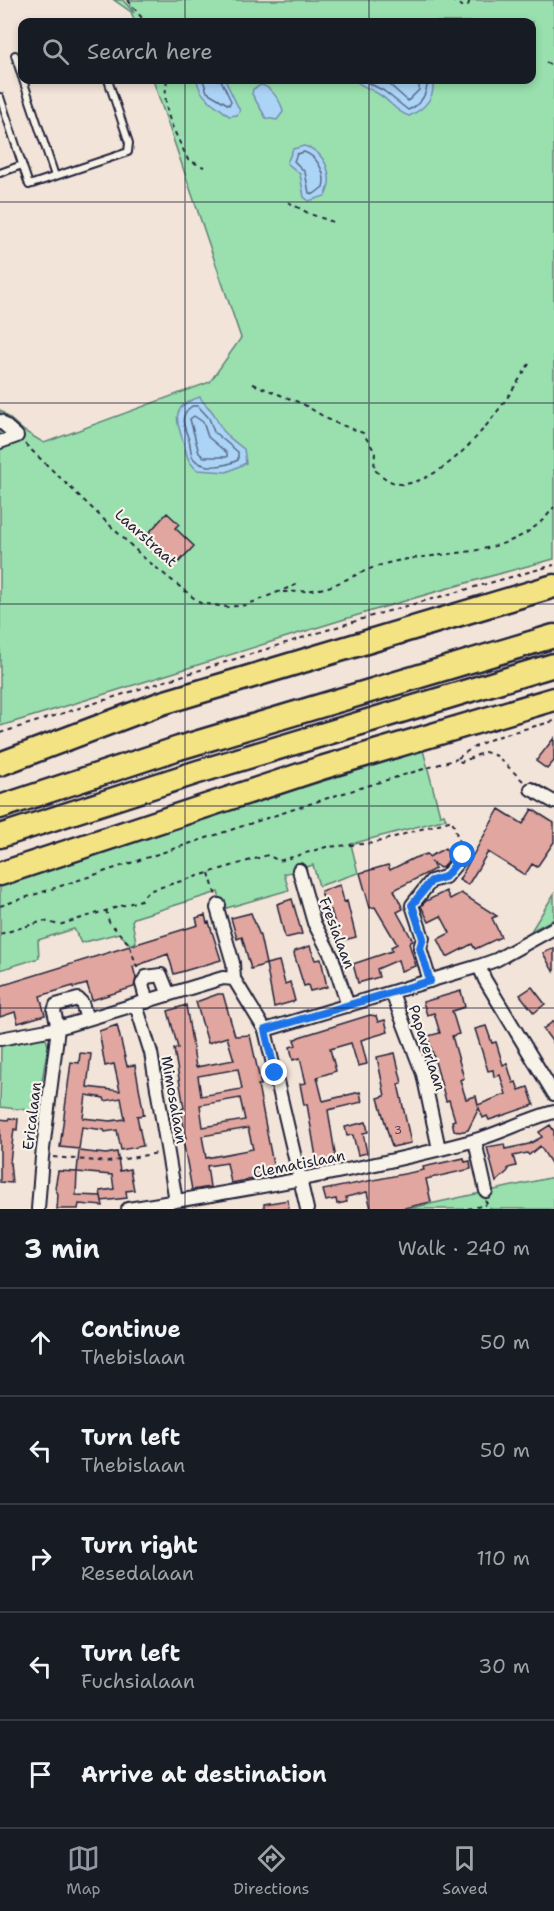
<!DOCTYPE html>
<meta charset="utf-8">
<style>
:root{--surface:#171b24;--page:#242831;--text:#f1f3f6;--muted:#9ea1a6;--line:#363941;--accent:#9495a2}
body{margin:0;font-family:"Shantell Sans",sans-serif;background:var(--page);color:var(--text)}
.stop{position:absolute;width:18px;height:18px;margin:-14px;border:4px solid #1a73e8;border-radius:50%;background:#fff}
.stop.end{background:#1a73e8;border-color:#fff;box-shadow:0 2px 6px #0008}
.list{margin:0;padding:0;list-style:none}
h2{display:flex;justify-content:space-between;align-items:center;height:78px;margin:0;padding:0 24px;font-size:26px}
h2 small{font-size:20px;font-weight:400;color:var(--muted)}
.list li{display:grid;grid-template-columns:39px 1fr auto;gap:18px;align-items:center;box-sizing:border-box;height:108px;padding:0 24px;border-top:2px solid var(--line)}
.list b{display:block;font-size:22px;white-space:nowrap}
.list p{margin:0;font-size:20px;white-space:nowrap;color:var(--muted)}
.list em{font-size:20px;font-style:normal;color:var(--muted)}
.icon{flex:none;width:33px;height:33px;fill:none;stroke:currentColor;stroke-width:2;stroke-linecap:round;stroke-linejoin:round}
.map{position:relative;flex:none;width:554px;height:1209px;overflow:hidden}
.search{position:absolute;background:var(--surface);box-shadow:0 3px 9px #0003;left:18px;right:18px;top:18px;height:66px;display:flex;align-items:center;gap:15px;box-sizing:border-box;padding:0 21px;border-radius:12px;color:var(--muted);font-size:22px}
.sheet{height:618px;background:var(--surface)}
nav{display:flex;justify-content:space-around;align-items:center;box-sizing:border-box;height:84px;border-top:2px solid var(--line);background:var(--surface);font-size:16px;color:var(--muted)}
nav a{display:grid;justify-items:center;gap:3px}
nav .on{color:var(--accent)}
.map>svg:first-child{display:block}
.green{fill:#99e0ae;stroke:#5e8174;stroke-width:1.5}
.water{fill:#abd4f6;stroke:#748dab;stroke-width:1.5}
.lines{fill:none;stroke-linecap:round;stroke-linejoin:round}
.shore{stroke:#596986;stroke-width:1.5}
.building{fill:#e0a69f;stroke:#22223b;stroke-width:1.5;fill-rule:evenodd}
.lane-casing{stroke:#22223b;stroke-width:10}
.street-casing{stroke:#22223b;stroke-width:16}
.highway-casing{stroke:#22223b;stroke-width:27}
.path{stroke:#22223b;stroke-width:2;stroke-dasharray:4.5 4.5;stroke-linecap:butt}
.lane{stroke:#f7f3e8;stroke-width:6}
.street{stroke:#f7f3e8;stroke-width:12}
.highway{stroke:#f4e382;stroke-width:22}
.route{stroke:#1a73e8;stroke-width:8}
.grid{fill:none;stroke:#22223b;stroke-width:1.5;stroke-opacity:0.55}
.labels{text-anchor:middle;stroke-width:4.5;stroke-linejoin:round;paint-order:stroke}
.number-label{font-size:12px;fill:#524354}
.street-label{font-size:15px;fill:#22223b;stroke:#f7f3e8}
</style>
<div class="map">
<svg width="554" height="1209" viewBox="0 0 554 1209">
<rect width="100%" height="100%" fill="#f2e4d9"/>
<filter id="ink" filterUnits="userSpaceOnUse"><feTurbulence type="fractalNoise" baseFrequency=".0167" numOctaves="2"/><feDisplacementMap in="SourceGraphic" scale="12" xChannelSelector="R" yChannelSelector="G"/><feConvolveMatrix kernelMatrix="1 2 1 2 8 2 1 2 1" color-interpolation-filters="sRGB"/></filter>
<g filter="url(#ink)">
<!-- green -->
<path class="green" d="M114 0H123L134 13 128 0H554V559C367 608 185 671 0 726V410L24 431 44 443 210 382 241 338 153 80H532V22H135L131 12Z
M423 750 440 815 444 814 446 819 351 844 358 873 319 886 313 865 284 874 289 890 223 909 218 892 134 918 132 921 136 942 131 945 119 933 81 943 74 929 38 940 39 958 0 970V885L167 830Z
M554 894V919L531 931Z
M41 1038 46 1039 48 1045 37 1111 0 1107 1 1046Z
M554 1177V1209H407Z"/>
<!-- water -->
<path class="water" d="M197 80H225L240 111 237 115 229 116C215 103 200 99 197 80Z
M354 80H432C437 97 423 110 409 116 396 112 391 102 380 95 371 89 363 87 354 80Z
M261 85C270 86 282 102 283 112L277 120 266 118 252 94 253 89Z
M304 146C326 152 335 177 325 196L309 201 304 197 300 174 287 163 293 149Z
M200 397C204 405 212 409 215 416 224 435 227 436 244 449L246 463 227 472 197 470C185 458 188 456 183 441 175 417 172 406 200 397Z"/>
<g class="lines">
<!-- shore -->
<path class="shore" d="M203 80 207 92 229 105 231 101 221 80
M363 80 384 91 408 110C421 105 428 93 427 80
M379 80 390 85 408 101 419 90V80
M304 152C317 156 327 174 323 187L314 194 309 193 305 172 294 161 297 154Z
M192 406H198L209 418 214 432 238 452V460C226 466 203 471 193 458 190 453 191 446 189 440 184 426 178 416 192 406Z
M194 416 203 422 208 437 227 453V457H204L199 453 190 419Z"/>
</g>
<!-- building -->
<path class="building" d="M167 513 179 524 175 528 194 546 176 565 145 537Z
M554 738V761L547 769 536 761Z
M499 809 523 824 532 809 554 823V842L537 867 532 864 525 875 488 852 468 885 459 880Z
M445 848 450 858 443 867 440 868 432 863 435 869 394 890 403 909 397 912 413 941 409 943 416 966 401 971 398 960 377 969 379 977 358 983 353 964 392 951 391 947 397 944 375 907 370 908 360 873 388 865 390 870 414 858 427 854 429 857Z
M340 885 344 902 347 901 356 937 340 941 331 910 327 911 321 891Z
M446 891 450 899 461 893 497 916 492 918 501 937 475 949 472 944 447 957 438 939 450 933 441 916 429 922 421 906 426 901Z
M292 899 302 934 285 938 277 904Z
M251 913 260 936 266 964 279 961 285 984 290 982 295 1001 274 1007 266 964 251 969 242 937 237 939 231 918Z
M205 915 207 923 209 922 221 960 174 974 168 954 133 967 136 978 134 987 92 1000 87 984 73 988V986L40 996 45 1015 18 1023 15 1012 0 1017V986L198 925 196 918Z
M310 946 315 960 321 959 327 987 310 991 308 985 304 986 294 954 295 951Z
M554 948V973L543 953Z
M532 987 545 1004 534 1013 520 995Z
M461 991 465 1007 452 1011 459 1034 452 1036 464 1078 460 1080 466 1099 476 1096 478 1105 506 1094 500 1075 494 1077 493 1070 488 1071 475 1029 486 1026 492 1043 496 1042 503 1065 507 1063 513 1083 516 1082 519 1090 528 1087 534 1105 489 1120 487 1116 483 1118 479 1108 468 1130 459 1132 454 1130 452 1121 455 1120 449 1100 446 1101 428 1036 440 1033 434 1013 427 1015 423 1002Z
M218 994H223L235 1036 250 1035 261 1085H258L275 1175 231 1183 227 1163 207 1166 210 1187 192 1190 183 1140 186 1139 181 1109 184 1108 174 1049 178 1048 168 1011 186 1005 196 1067 234 1060 227 1037 208 1043 196 1002ZM238 1069 242 1089 201 1096 198 1076ZM240 1098 245 1120 203 1127 200 1105ZM248 1128 253 1149 206 1158 202 1136Z
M370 1015 376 1016 378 1022 385 1020 388 1032 361 1040 367 1064 358 1066 351 1043 330 1049 336 1071 317 1077 323 1101 360 1092 362 1102 328 1110 336 1160 317 1163 307 1104 304 1105 300 1084 306 1083 300 1058 293 1060 290 1047 296 1045 294 1040 299 1037Z
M554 1021V1044L543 1029Z
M117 1025 127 1066 135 1065 144 1115 137 1116 143 1146 121 1150 117 1130 105 1132 104 1130 82 1127 79 1149 60 1147 71 1062 79 1063 80 1053 91 1054 87 1087 120 1091 114 1064 105 1066 99 1031ZM86 1095 104 1098 105 1101 121 1098 125 1119 110 1121 83 1118Z
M395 1053 402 1083 398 1084 411 1143 392 1147 378 1098 385 1096 377 1057Z
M9 1118 18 1119 17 1130 14 1129 10 1162 12 1183 0 1182V1119L8 1120Z
M366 1122 368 1132 363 1133 367 1153 358 1155 353 1135 347 1136 345 1127Z
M550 1125 554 1131V1168L540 1146 529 1155 527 1153 513 1156 516 1166 508 1168V1171L496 1182 487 1147 504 1144 505 1149 529 1144 542 1137 539 1132Z
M79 1151 106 1154 117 1152 120 1171 130 1169 134 1190 126 1191 127 1198 102 1201 100 1191 114 1189 112 1175 77 1172Z
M464 1158 465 1162 470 1161 471 1169 426 1179 431 1202 400 1209H371L367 1192 346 1197 347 1202 337 1204 336 1199 326 1201 323 1190 424 1170 423 1167Z
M58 1171 77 1172 76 1195 101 1196 103 1206 79 1204 78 1209H57L58 1194 55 1188Z
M288 1200 289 1209H264V1204Z"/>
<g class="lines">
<!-- lane casing -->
<g class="lane-casing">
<path id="lane" d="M15 55 22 77
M23 80 55 176
M0 97 29 185 128 152 129 143 108 80
M0 173 22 165"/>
</g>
<!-- street casing -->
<g class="street-casing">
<path id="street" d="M0 421 17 436 0 442
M531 789 554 802
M299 870 314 923 332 957 348 1006
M219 905 217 908 233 963 234 979
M479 966 485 980 554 1094
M430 981 420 948 423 938 412 905 431 881 445 877 463 856
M392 993 423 1074 439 1149
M147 1002 142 984 146 977 161 975 169 995
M136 1005 151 1053 176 1201
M265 1030 307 1209
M0 1039 58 1028 223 978 234 979 265 1030 479 966 496 960 554 928
M475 1141 486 1191
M38 1209 42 1157 58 1028 54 1011 56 1005 78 999 82 1003 87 1019
M128 1209C243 1190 359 1171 472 1141 500 1134 526 1119 554 1112"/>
</g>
<!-- highway casing -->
<g class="highway-casing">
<path id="highway" d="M0 764 162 703 554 586
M0 807 179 748 554 636
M0 836 198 772 554 665
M0 874 321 768 554 699"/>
</g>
<!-- path -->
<path class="path" d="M128 0 145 22
M451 0 462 6 468 5 470 0
M546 62 554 67
M167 80C161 114 175 130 188 160L204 167
M288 202 310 214 336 223
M253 384 303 404 331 421 363 433 375 452 374 469C382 477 394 486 406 484 457 475 504 405 529 364
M25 444 143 557 200 603 227 607 246 605 298 584
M283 592C298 592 313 591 328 587 348 580 367 568 388 563 444 549 515 561 554 507
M0 733 378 614 554 565
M523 781 497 756 485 752 461 762 457 759C484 736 520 731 554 721
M209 873 216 896
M0 906 337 795 457 759
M106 910 109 922 129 944 138 970
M0 934 44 921 59 925 141 900 148 891 268 855 279 861 326 847 374 843 452 820 460 845
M53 1157 108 1162 158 1153
M485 1200 490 1209
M467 1209 486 1205"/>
<!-- lane -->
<use href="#lane" class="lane"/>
<!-- street -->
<use href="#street" class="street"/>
<!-- highway -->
<use href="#highway" class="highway"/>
</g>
</g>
<g class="lines" filter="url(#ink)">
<!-- route -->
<path class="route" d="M275 1073 265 1030 430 981 420 948 423 938 412 905 431 881 445 877 463 855"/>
</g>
<!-- grid -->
<path class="grid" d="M185 0V22M369 0V22M185 80V1209M369 80V1209M0 202H554M0 403H554M0 604H554M0 806H554M0 1008H554"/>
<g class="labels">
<!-- number labels -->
<g class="number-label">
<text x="398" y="1134">3</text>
</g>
<!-- street labels -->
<g class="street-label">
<text transform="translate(146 538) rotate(42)" y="5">Laarstraat</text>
<text transform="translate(337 933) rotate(69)" y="5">Fresialaan</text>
<text transform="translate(427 1048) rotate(72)" y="5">Papaverlaan</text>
<text transform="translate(174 1100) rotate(80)" y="5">Mimosalaan</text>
<text transform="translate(32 1116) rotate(-83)" y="5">Ericalaan</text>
<text transform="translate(299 1164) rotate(-11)" y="5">Clematislaan</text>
</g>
</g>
</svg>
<div class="stop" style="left:463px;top:855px"></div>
<div class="stop end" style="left:275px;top:1073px"></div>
<div class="search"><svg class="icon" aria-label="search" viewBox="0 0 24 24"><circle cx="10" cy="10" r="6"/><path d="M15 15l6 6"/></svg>Search here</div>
</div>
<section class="sheet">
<h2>3 min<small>Walk · 240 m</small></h2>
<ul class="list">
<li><svg class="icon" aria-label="ahead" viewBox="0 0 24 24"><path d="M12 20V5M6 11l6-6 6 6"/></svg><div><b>Continue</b><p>Thebislaan</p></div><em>50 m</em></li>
<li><svg class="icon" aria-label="left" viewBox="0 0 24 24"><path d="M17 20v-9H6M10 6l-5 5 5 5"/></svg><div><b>Turn left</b><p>Thebislaan</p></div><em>50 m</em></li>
<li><svg class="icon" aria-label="right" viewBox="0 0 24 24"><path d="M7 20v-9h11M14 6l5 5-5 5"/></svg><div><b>Turn right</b><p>Resedalaan</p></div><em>110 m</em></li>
<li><svg class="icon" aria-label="left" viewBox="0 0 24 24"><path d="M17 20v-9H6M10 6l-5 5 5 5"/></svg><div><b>Turn left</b><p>Fuchsialaan</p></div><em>30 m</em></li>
<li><svg class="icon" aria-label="arrive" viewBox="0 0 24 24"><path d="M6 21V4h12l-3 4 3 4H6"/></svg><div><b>Arrive at destination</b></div></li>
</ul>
</section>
<nav>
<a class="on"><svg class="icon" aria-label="map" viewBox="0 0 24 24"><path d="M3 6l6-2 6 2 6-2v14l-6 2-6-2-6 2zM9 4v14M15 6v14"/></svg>Map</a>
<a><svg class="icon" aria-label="directions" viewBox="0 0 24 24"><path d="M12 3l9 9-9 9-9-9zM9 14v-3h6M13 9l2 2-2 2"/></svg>Directions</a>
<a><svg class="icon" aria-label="saved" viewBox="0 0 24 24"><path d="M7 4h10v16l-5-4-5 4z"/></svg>Saved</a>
</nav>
